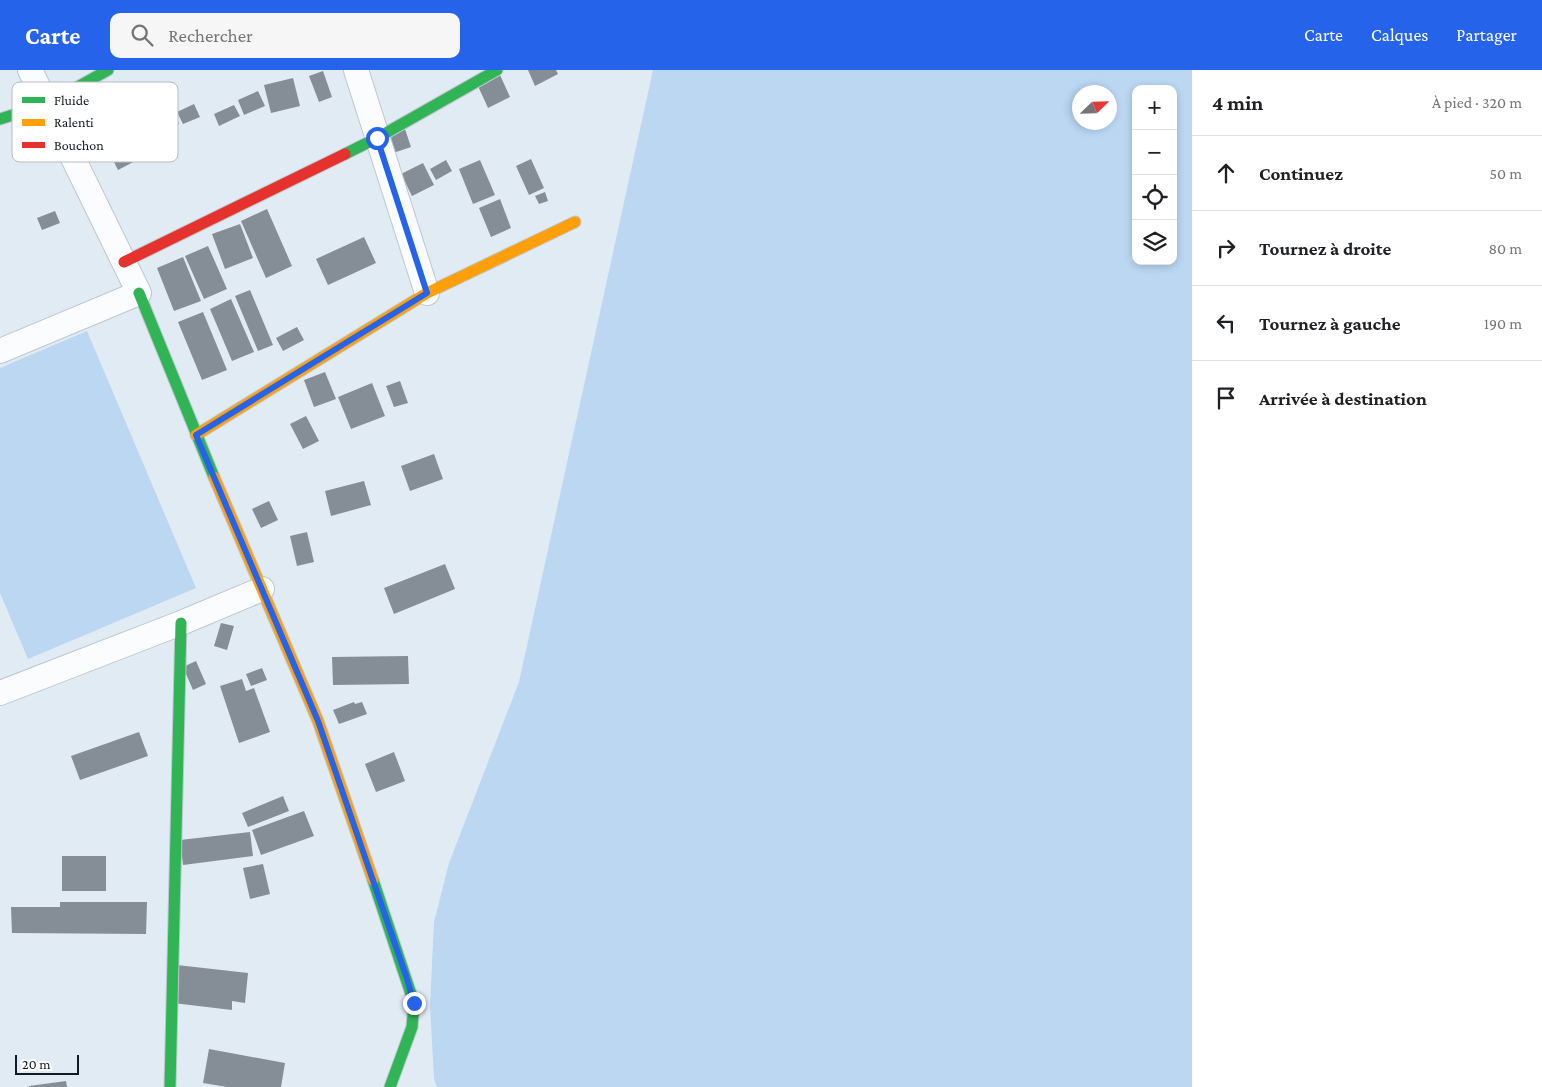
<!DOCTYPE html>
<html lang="fr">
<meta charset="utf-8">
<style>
:root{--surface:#fff;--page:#f6f6f6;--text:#202124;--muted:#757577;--line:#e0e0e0;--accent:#2563eb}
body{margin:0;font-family:"Crimson Pro",serif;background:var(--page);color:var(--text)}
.controls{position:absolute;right:15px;top:15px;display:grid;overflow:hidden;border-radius:10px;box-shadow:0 2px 8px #0003}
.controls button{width:45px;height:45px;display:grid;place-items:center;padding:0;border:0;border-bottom:1px solid var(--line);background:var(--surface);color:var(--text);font:25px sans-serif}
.compass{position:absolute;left:1072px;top:15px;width:45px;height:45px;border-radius:50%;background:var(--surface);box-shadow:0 2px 8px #0003;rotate:67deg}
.scale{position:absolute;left:15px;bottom:12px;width:64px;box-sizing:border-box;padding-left:5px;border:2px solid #111b25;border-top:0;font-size:14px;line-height:18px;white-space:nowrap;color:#111b25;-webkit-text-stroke:4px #fff;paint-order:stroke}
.stop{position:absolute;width:15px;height:15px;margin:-11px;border:4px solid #2563eb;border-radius:50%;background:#fff}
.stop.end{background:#2563eb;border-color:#fff;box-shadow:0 1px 5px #0008}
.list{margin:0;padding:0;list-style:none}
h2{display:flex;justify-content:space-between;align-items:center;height:65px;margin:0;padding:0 20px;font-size:21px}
h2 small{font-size:16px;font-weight:400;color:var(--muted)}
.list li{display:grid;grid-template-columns:32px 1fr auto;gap:15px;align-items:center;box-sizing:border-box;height:75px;padding:0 20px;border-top:1px solid var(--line)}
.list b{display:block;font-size:19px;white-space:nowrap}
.list em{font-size:16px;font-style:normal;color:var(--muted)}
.icon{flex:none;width:28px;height:28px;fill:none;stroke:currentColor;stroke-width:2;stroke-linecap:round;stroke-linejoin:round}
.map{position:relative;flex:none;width:1192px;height:1017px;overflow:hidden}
header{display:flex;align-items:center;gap:30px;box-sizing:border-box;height:70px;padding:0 25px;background:var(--accent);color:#fff}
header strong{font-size:24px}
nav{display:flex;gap:28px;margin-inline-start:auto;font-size:18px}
.search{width:350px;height:45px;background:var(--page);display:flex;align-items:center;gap:12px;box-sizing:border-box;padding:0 18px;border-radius:10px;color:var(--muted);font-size:19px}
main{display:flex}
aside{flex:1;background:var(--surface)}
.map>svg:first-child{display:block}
.green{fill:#bbd7f2;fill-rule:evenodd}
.building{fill:#858e96}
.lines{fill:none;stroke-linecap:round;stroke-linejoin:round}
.street-casing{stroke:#bec7d0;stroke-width:26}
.fast-casing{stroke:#bec7d0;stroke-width:13}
.slow-casing{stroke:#bec7d0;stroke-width:13}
.jam-casing{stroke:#bec7d0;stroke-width:13}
.street{stroke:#fafcfd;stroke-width:24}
.fast{stroke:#30b455;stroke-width:11}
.slow{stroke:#ff9f0a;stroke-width:11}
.jam{stroke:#e5322d;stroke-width:11}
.route{stroke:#2563eb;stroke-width:6}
.key{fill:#fff;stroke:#b8bbbe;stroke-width:1}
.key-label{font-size:14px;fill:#111b25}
</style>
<header>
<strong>Carte</strong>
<div class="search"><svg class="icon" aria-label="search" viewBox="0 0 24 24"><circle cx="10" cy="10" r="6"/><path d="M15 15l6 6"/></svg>Rechercher</div>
<nav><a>Carte</a><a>Calques</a><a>Partager</a></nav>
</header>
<main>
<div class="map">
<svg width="1192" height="1017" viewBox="0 0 1192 1017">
<rect width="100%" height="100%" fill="#e1ebf4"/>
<!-- green -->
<path class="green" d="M653 0H1192V1017H437L434 1009 430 935 434 852 449 793 519 612ZM1136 19H1173V191H1136ZM1080 22H1110V52H1080Z
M87 261 196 518 28 589 0 523V298Z"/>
<!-- building -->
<path class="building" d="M528 0H556L558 4 535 16Z
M323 1 332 27 319 32 309 6Z
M500 5 510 27 488 38 478 16Z
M293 8 300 36 271 43 264 15Z
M107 16 143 87 118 100 82 28Z
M258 21 265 36 244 45 238 30Z
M194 34 200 47 183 54 177 42Z
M234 35 240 46 219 56 214 44Z
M175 44 179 54 157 64 152 55Z
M405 59 411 77 393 83 387 65Z
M531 89 544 118 529 125 516 96Z
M446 90 452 101 436 110 430 99Z
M480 90 495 125 473 134 459 99Z
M423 93 434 115 412 126 401 104Z
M545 122 548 131 539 134 535 126Z
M500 129 511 158 491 167 479 138Z
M267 139 292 196 266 208 241 151Z
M55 141 60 153 42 160 37 148Z
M240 154 253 188 225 199 212 164Z
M364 167 376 193 328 215 316 189Z
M208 176 227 219 204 229 185 186Z
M183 187 201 231 174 241 157 198Z
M250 220 273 275 258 281 235 226Z
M231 229 254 282 232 291 210 239Z
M203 242 227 300 202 310 178 252Z
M297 257 304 270 283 281 276 268Z
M325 302 336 329 314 337 304 310Z
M400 311 408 333 394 337 386 316Z
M372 313 385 346 351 359 338 327Z
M306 346 319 371 303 379 290 354Z
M434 384 443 409 410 421 401 396Z
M364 411 371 435 331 446 325 421Z
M269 431 278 450 261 458 252 439Z
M307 462 314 492 297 496 290 466Z
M445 494 455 519 394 544 384 518Z
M221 553 234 556 227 580 214 576Z
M408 586 409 614 333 615 332 587Z
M196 591 206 614 193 620 183 597Z
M262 598 267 610 251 616 246 604Z
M242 609 246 621 254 618 270 662 239 673 220 616Z
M354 632 355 634 362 632 367 644 339 654 333 640Z
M139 662 148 686 80 710 71 686Z
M394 682 405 711 376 722 365 694Z
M283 726 289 741 248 757 242 743Z
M304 741 314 766 261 785 252 760Z
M250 762 253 786 183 795 180 770Z
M62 786H106V821H62Z
M263 794 270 824 250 829 243 798Z
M60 832H147L146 864 12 863 11 837H60Z
M177 895 248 903 245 933 232 931V940L173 933Z
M209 979 285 993 281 1017H227L203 1013Z
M66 1011 67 1017H29V1016Z"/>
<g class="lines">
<!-- street casing -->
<g class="street-casing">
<path id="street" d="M356 0 427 223
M0 281 139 223 30 0
M0 623 181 553 262 519"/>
</g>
<!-- fast casing -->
<g class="fast-casing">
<path id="fast" d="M0 49 47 34 108 0
M345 84 377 68 497 0
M139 223 214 407
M373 810 414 933 412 957 390 1017
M170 1017 181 553"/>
</g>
<!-- slow casing -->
<g class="slow-casing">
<path id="slow" d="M196 365 427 223 575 152
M214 407 318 651 373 810"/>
</g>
<!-- jam casing -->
<g class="jam-casing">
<path id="jam" d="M124 192 345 84"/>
</g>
<!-- street -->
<use href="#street" class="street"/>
<!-- fast -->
<use href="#fast" class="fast"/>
<!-- slow -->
<use href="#slow" class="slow"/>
<!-- jam -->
<use href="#jam" class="jam"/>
</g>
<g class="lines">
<!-- route -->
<path class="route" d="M377 68 427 223 196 365 318 651 406 906 414 933"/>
</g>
<!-- legend -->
<rect x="12" y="12" width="166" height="80" rx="8" class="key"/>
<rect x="22" y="27" width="23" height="6" fill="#30b455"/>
<rect x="22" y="49" width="23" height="7" fill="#ff9f0a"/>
<rect x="22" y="72" width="23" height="6" fill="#e5322d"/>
<g class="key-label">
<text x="54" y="35">Fluide</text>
<text x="54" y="57">Ralenti</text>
<text x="54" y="80">Bouchon</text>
</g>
</svg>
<div class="controls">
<button>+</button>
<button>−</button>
<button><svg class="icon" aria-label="locate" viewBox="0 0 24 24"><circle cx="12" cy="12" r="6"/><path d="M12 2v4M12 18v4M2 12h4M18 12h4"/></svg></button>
<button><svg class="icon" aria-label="layers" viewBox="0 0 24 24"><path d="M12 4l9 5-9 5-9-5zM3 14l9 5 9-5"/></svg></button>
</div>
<svg class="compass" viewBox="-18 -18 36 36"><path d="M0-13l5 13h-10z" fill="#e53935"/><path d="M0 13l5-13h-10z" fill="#757577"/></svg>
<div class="scale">20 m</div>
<div class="stop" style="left:377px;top:68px"></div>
<div class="stop end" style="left:414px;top:933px"></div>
</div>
<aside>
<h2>4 min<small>À pied · 320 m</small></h2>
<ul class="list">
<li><svg class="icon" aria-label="ahead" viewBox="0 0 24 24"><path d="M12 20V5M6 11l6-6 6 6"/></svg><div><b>Continuez</b></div><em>50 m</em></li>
<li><svg class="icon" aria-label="right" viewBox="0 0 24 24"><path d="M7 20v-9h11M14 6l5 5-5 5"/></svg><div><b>Tournez à droite</b></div><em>80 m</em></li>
<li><svg class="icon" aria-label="left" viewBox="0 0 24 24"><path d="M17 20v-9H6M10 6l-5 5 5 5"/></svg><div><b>Tournez à gauche</b></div><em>190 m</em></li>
<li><svg class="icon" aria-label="arrive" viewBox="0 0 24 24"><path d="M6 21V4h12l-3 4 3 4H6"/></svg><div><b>Arrivée à destination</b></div></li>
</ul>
</aside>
</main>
